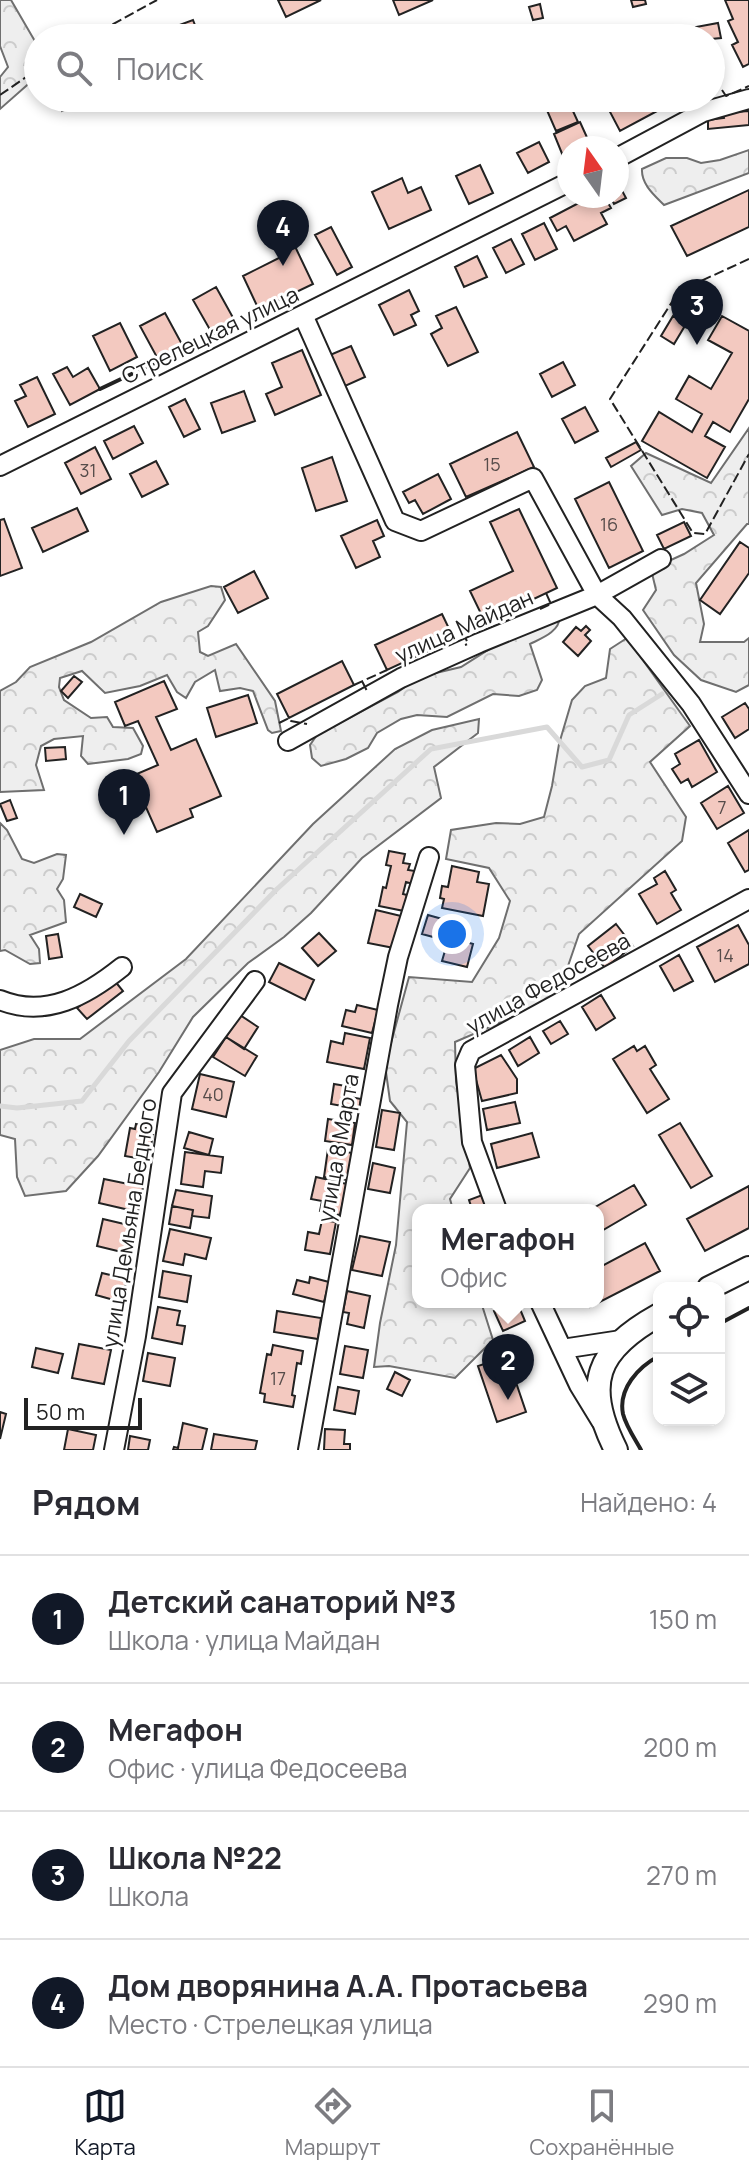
<!DOCTYPE html>
<html lang="ru">
<meta charset="utf-8">
<style>
:root{--surface:#fff;--page:#f7f7f7;--text:#2b2b33;--muted:#7c7c81;--line:#e1e1e2;--accent:#111827}
body{margin:0;font-family:Manrope,sans-serif;background:var(--page);color:var(--text)}
.controls{position:absolute;right:24px;bottom:24px;display:grid;overflow:hidden;border-radius:16px;box-shadow:0 4px 12px #0003}
.controls button{width:72px;height:72px;display:grid;place-items:center;padding:0;border:0;border-bottom:2px solid var(--line);background:var(--surface);color:var(--text);font:40px sans-serif}
.compass{position:absolute;left:557px;top:136px;width:72px;height:72px;border-radius:50%;background:var(--surface);box-shadow:0 4px 12px #0003;rotate:346deg}
.scale{position:absolute;left:24px;bottom:20px;width:118px;box-sizing:border-box;padding-left:8px;border:4px solid #222;border-top:0;font-size:22px;line-height:28px;white-space:nowrap;color:#222;-webkit-text-stroke:6px #fff;paint-order:stroke}
.you{position:absolute;left:452px;top:934px;width:28px;height:28px;margin:-20px;border:6px solid #fff;border-radius:50%;background:#1a73e8;box-shadow:0 0 0 12px #1a73e833}
.badge{display:grid;place-items:center;width:52px;height:52px;border-radius:50%;background:var(--accent);color:#fff;font-size:26px;font-weight:700}
.pin{position:absolute;translate:-50% -66px;filter:drop-shadow(0 2px 4px #0008)}
.pin::after{content:'';position:absolute;top:42px;width:28px;height:24px;background:inherit;clip-path:polygon(0 0,100% 0,50% 100%)}
.popup{position:absolute;left:412px;top:1204px;width:192px;height:104px;box-sizing:border-box;display:grid;place-content:center;border-radius:16px;background:var(--surface);filter:drop-shadow(0 2px 6px #0005);font-size:26px;white-space:nowrap;color:var(--muted)}
.popup b{font-size:30px;color:var(--text)}
.popup::after{content:'';position:absolute;left:50%;top:100%;margin-left:-16px;border:16px solid transparent;border-top-color:var(--surface)}
.list{margin:0;padding:0;list-style:none}
h2{display:flex;justify-content:space-between;align-items:center;height:104px;margin:0;padding:0 32px;font-size:34px}
h2 small{font-size:26px;font-weight:400;color:var(--muted)}
.list li{display:grid;grid-template-columns:52px 1fr auto;gap:24px;align-items:center;box-sizing:border-box;height:128px;padding:0 32px;border-top:2px solid var(--line)}
.list b{display:block;font-size:30px;white-space:nowrap}
.list p{margin:0;font-size:26px;white-space:nowrap;color:var(--muted)}
.list em{font-size:26px;font-style:normal;color:var(--muted)}
.icon{flex:none;width:44px;height:44px;fill:none;stroke:currentColor;stroke-width:2;stroke-linecap:round;stroke-linejoin:round}
.map{position:relative;flex:none;width:749px;height:1450px;overflow:hidden}
.search{position:absolute;background:var(--surface);box-shadow:0 4px 12px #0003;left:24px;right:24px;top:24px;height:88px;display:flex;align-items:center;gap:20px;box-sizing:border-box;padding:0 28px;border-radius:44px;color:var(--muted);font-size:30px}
.sheet{height:616px;background:var(--surface)}
nav{display:flex;justify-content:space-around;align-items:center;box-sizing:border-box;height:112px;border-top:2px solid var(--line);background:var(--surface);font-size:22px;color:var(--muted)}
nav a{display:grid;justify-items:center;gap:4px}
nav .on{color:var(--accent)}
.map>svg:first-child{display:block}
.forest{fill:url(#forest-crowns);stroke:#6f6f6f;stroke-width:2}
.lines{fill:none;stroke-linecap:round;stroke-linejoin:round}
.stream{stroke:#d9d9d9;stroke-width:5}
.building{fill:#f3c9c0;stroke:#222;stroke-width:2}
.minor-casing{stroke:#222;stroke-width:22}
.major-casing{stroke:#222;stroke-width:26}
.minor{stroke:#fff;stroke-width:18}
.major{stroke:#fff;stroke-width:22}
.fence{stroke:#222;stroke-width:2;stroke-dasharray:10 4;stroke-linecap:butt}
.wall{stroke:#222;stroke-width:4}
.labels{text-anchor:middle;stroke-width:6;stroke-linejoin:round;paint-order:stroke}
.number-label{font-size:18px;fill:#564c4a}
.street-label{font-size:22px;fill:#222;stroke:#fff}
</style>
<div class="map">
<svg width="749" height="1450" viewBox="0 0 749 1450">
<defs>
<pattern id="forest-crowns" width="20" height="18" patternUnits="userSpaceOnUse" patternTransform="scale(2)"><rect width="20" height="18" fill="#eee"/><path d="M2 6a3 3 0 1 1 6 0M12 15a3 3 0 1 1 6 0" fill="none" stroke="#ccc"/></pattern>
</defs>
<rect width="100%" height="100%" fill="#fff"/>
<!-- forest -->
<path class="forest" d="M0 0H11L36 43 34 79 0 109V77L8 67 0 46Z
M749 150V173L664 205C654 195 641 184 642 169L666 158H687L701 163 720 160Z
M749 428V524H747L696 583 704 624 700 642H744L749 638V685L736 692 701 680 674 655 643 610 656 590 651 569 684 554 714 535 702 513 682 509 662 515 631 466 646 453 711 483Z
M211 586 221 587 225 600 208 626 198 632 200 652 208 656 236 644 275 701 281 731 272 733 268 730 253 691 240 688 220 691 215 670 195 682 186 698 177 692 167 675 140 686 105 693 82 671 60 678 59 687 64 700 91 718 107 717 113 727 133 728 143 746 141 754 128 759 88 764 81 756 83 736 54 739 41 746 36 765 44 790 0 792V691L16 682 30 667 91 642 161 602Z
M560 617C559 632 542 638 530 644L542 680 537 690 519 696 493 694 447 717 417 715 401 719 377 733 368 748 346 759 321 766 312 758 310 745 317 735 398 692 419 677 461 667 521 629Z
M627 638 690 726 650 762 686 817 682 841 579 934 557 998 455 1042 456 1081 470 1168 450 1199 453 1210H418V1302H481L493 1340 455 1378 389 1366 374 1367 380 1323 396 1245 407 1122 390 1101 385 1065 409 977 472 982 499 938 510 901 489 868 446 859 451 830 496 823 520 824 544 817 552 786 559 744 572 700 585 686 606 678 610 649Z
M479 719 478 733 434 767 441 798 362 858 311 913 284 937 248 963 193 1017 159 1072 98 1156 66 1191 25 1196 17 1177 15 1139 0 1135V1050L34 1039H80L186 959 313 824 395 749 432 730Z
M0 823 7 830 22 859 34 863 57 854 66 855 63 879 57 889 64 900 66 922 30 935 39 949 40 963 30 964 5 950 0 951Z"/>
<g class="lines">
<!-- stream -->
<path class="stream" d="M0 1106 17 1108 82 1101 129 1041 277 889 431 749 547 727 582 767 609 760 629 715 662 694"/>
</g>
<!-- building -->
<path class="building" d="M278 0H321L286 17Z
M393 0H433L399 15Z
M631 0H645L646 4 633 7Z
M725 0H749V64L743 67 732 45 738 42 728 21 733 19Z
M540 4 543 18 533 20 529 7Z
M193 20 200 38H166L163 31Z
M718 23 721 38 711 39 698 38 696 27Z
M678 26 681 38H653L654 33Z
M364 27 369 38H342Z
M485 30 487 38H475L474 34Z
M56 98H93L62 111Z
M506 98H514L516 106 509 108Z
M567 98 578 122 556 131 546 108Z
M589 98H598L601 105 594 108Z
M631 98H653L659 110 620 131 609 110Z
M664 98H688L670 108Z
M749 111V125L708 129V120L724 118 723 113Z
M580 122 590 144 581 148H569V153L563 156 554 134Z
M539 142 549 162 528 173 517 153Z
M480 165 493 193 469 204 456 176Z
M402 178 408 193 421 187 431 210 389 229 372 192Z
M619 185 626 198 614 204 610 196H617V186Z
M749 190V227L687 256 671 226Z
M592 196H604L611 208 601 213 607 224 574 241 566 226 557 231 550 218Z
M279 213 313 284 259 310 243 276 281 257 264 221Z
M544 223 557 249 535 260 522 234Z
M331 227 352 267 337 275 315 235Z
M511 239 524 264 506 273 493 248Z
M477 256 487 277 464 287 455 267Z
M216 287 236 323 213 335 193 300Z
M409 290 419 311 411 315 416 325 394 335 379 305Z
M456 307 478 352 448 366 431 334 442 328 436 316Z
M165 313 184 348 159 361 140 326Z
M673 316 686 324 674 344 661 336Z
M722 316 749 331V399L730 432 713 422 705 436 725 447 707 478 642 441 659 412 692 432 702 414 676 399 689 376 711 389 732 353 708 340Z
M120 323 137 357 110 371 93 336Z
M351 346 365 377 345 386 330 355Z
M302 350 321 395 275 415 266 394 282 387 272 363Z
M563 362 575 385 552 397 540 374Z
M67 367 73 377 88 368 100 389 70 405 53 374Z
M37 377 55 414 28 427 15 401 26 396 20 385Z
M244 391 255 421 222 433 211 403Z
M185 399 200 429 184 437 169 407Z
M585 407 598 431 575 443 562 419Z
M134 426 143 443 113 459 104 441Z
M517 432 534 467 466 497 450 464Z
M636 442 641 450 611 467 606 458Z
M95 447 111 479 81 494 65 463Z
M332 457 347 501 316 511 302 468Z
M156 461 168 484 142 497 130 474Z
M438 474 451 499 423 514 415 500 409 503 403 492Z
M609 482 643 551 609 568 575 499Z
M77 508 88 531 43 552 32 528Z
M519 509 557 588 485 622 470 591 513 571 490 522Z
M4 519 22 568 0 576V520Z
M377 520 384 536 373 541 380 557 356 568 341 536Z
M684 522 691 536 664 549 657 535Z
M740 542 749 548V573L720 614 700 600Z
M254 571 268 598 238 613 224 587Z
M442 614 454 639 387 670 375 645Z
M586 626 590 630 585 635 591 641 578 656 563 642 576 627 581 631Z
M342 661 354 685 289 718 277 694Z
M74 676 82 682 68 698 61 691Z
M164 681 177 709 156 717 171 750 196 739 221 796 190 809 193 817 157 832 132 776 158 765 138 721 125 726 115 702Z
M248 695 257 723 216 737 207 708Z
M745 703 749 709V729L735 738 722 717Z
M699 740 717 772 692 787 688 779 681 783 672 769 680 764 675 754Z
M65 747 66 759 46 761 45 748Z
M728 786 744 813 717 829 701 803Z
M10 800 17 818 7 821 0 804Z
M749 830V870L745 872 728 843Z
M389 851 405 854 403 863 410 864 408 870 415 871 413 884 406 882 403 894 407 895 404 911 379 906 383 887 386 888 391 866 386 865Z
M452 866 479 872 477 882 489 884 483 916 442 908 444 899 440 898 442 886 448 887Z
M665 871 676 890 671 893 681 910 657 924 639 894 657 884 654 878Z
M80 894 102 904 96 917 74 907Z
M376 910 401 916 394 948 368 943Z
M428 915 453 922 448 941 422 934Z
M616 924 633 946 605 968 588 946Z
M738 925 749 945V964L715 982 697 947Z
M319 933 336 951 318 966 302 948Z
M58 934 62 957 49 959 46 936Z
M449 937 473 944 467 967 442 961Z
M679 955 693 981 674 991 660 966Z
M279 963 314 980 305 1000 269 982Z
M114 980 123 991 87 1019 77 1008Z
M601 995 615 1018 596 1030 582 1007Z
M357 1005 378 1010 372 1033 342 1026 346 1010 355 1012Z
M240 1015 258 1027 244 1049 226 1037Z
M560 1021 568 1034 551 1044 543 1031Z
M345 1033 370 1038 364 1069 327 1062 331 1041 343 1044Z
M226 1037 257 1056 245 1076 213 1057Z
M530 1037 539 1053 518 1066 509 1050Z
M634 1046 637 1051 645 1046 656 1065 650 1069 669 1099 647 1113 613 1059Z
M501 1055 517 1079V1093L482 1101 473 1069Z
M200 1074 234 1082 226 1117 192 1109Z
M334 1084 352 1087 350 1097 361 1099 359 1109 331 1104Z
M515 1102 520 1123 487 1130 483 1109Z
M382 1110 400 1113 394 1150 376 1147Z
M328 1119 355 1123 352 1145 325 1141Z
M680 1123 712 1176 691 1188 659 1135Z
M136 1124 146 1126 145 1133 153 1135 148 1160 125 1156 130 1128 135 1129Z
M189 1132 213 1139 209 1155 184 1148Z
M532 1133 539 1157 497 1168 491 1144Z
M328 1149 352 1153 347 1180 324 1177Z
M185 1152 223 1157 221 1173 205 1171 203 1187 181 1184Z
M373 1163 395 1168 390 1193 368 1189Z
M316 1177 347 1184 340 1215 320 1211 322 1201 311 1199Z
M104 1179 143 1187 138 1212 99 1203Z
M634 1185 646 1205 598 1233V1210H590Z
M749 1186V1228L705 1251 687 1219Z
M176 1190 212 1196 209 1218 192 1216 193 1210 172 1206Z
M485 1194 490 1210H467L472 1209 469 1200Z
M172 1206 193 1210 190 1228 169 1224Z
M103 1219 137 1227 130 1254 97 1246Z
M322 1220 336 1222 330 1254 305 1250 308 1232 319 1234Z
M170 1229 211 1238 206 1259 185 1254 183 1265 163 1261Z
M360 1236 390 1242 382 1276 352 1270Z
M645 1243 660 1271 590 1307 587 1302H598V1268Z
M163 1271 191 1276 187 1302 159 1297Z
M102 1273 127 1279 121 1302 96 1295Z
M310 1277 329 1282 324 1302 293 1294 297 1280 309 1283Z
M347 1291 370 1296 364 1328 347 1324 349 1313 343 1312Z
M517 1302 525 1321 503 1331 494 1311Z
M158 1307 180 1311 177 1325 185 1326 182 1344 152 1338Z
M277 1311 321 1318 318 1339 274 1332Z
M79 1344 111 1350 104 1384 72 1378Z
M273 1345 303 1351 301 1364 297 1363 292 1395 295 1396 293 1407 264 1402 265 1394 260 1393 267 1354 271 1355Z
M345 1346 368 1350 363 1378 340 1374Z
M36 1348 63 1354 58 1373 32 1367Z
M148 1353 175 1358 170 1386 143 1381Z
M507 1356 526 1412 497 1422 478 1366Z
M395 1372 410 1380 402 1396 387 1389Z
M338 1387 359 1391 355 1414 334 1410Z
M0 1412 6 1414 0 1439Z
M183 1423 207 1429 202 1450H173L174 1447 178 1448Z
M68 1429 96 1435 93 1450H64Z
M325 1429 345 1430 344 1444H350V1450H324Z
M214 1434 257 1441 255 1450H211Z
M130 1436 150 1440 148 1450H128Z"/>
<g class="lines">
<!-- minor casing -->
<g class="minor-casing">
<path id="minor" d="M617 158 703 112 749 99
M303 315 395 521 421 531 533 478 597 595 622 618 691 704 749 794
M0 466 569 182
M288 741 401 678 479 643 597 595 661 559
M0 1000C46 1019 87 995 122 967
M497 1210 472 1142 465 1065 471 1051 749 899
M540 1302 579 1385 601 1421
M562 1349 621 1340
M114 1450 136 1336 172 1093 255 981
M308 1450 388 1005 398 957 429 857"/>
</g>
<!-- major casing -->
<g class="major-casing">
<path id="major" d="M709 1288 749 1268
M616 1450C583 1384 596 1350 659 1315"/>
</g>
<!-- minor -->
<use href="#minor" class="minor"/>
<!-- major -->
<use href="#major" class="major"/>
<!-- fence -->
<path class="fence" d="M88 38 157 0
M722 90 726 96 749 86
M0 95 38 69
M749 259 679 291 610 399 693 533 705 534 749 454
M540 609 551 604 546 593
M463 632 468 644 465 645
M362 681 368 693
M354 685 387 670
M279 723 289 718 291 721 307 724"/>
<!-- wall -->
<path class="wall" d="M100 389 159 361
M719 1324 749 1308
M641 1450C635 1439 626 1426 623 1414 618 1389 638 1367 659 1356"/>
</g>
<g class="labels">
<!-- number labels -->
<g class="number-label">
<text x="492" y="471">15</text>
<text x="88" y="477">31</text>
<text x="609" y="531">16</text>
<text x="722" y="814">7</text>
<text x="725" y="962">14</text>
<text x="213" y="1101">40</text>
<text x="278" y="1385">17</text>
</g>
<!-- street labels -->
<g class="street-label">
<text transform="translate(210 335) rotate(-26)" y="8">Стрелецкая улица</text>
<text transform="translate(464 626) rotate(-24)" y="8">улица Майдан</text>
<text transform="translate(548 983) rotate(-29)" y="8">улица Федосеева</text>
<text transform="translate(338 1148) rotate(-80)" y="8">улица 8 Марта</text>
<text transform="translate(129 1223) rotate(-81)" y="8">улица Демьяна Бедного</text>
</g>
</g>
</svg>
<div class="controls">
<button><svg class="icon" aria-label="locate" viewBox="0 0 24 24"><circle cx="12" cy="12" r="6"/><path d="M12 2v4M12 18v4M2 12h4M18 12h4"/></svg></button>
<button><svg class="icon" aria-label="layers" viewBox="0 0 24 24"><path d="M12 4l9 5-9 5-9-5zM3 14l9 5 9-5"/></svg></button>
</div>
<svg class="compass" viewBox="-18 -18 36 36"><path d="M0-13l5 13h-10z" fill="#e53935"/><path d="M0 13l5-13h-10z" fill="#7c7c81"/></svg>
<div class="scale">50 m</div>
<div class="you"></div>
<div class="pin badge" style="left:124px;top:835px">1</div>
<div class="pin badge" style="left:508px;top:1400px">2</div>
<div class="popup"><b>Мегафон</b>Офис</div>
<div class="pin badge" style="left:697px;top:345px">3</div>
<div class="pin badge" style="left:283px;top:266px">4</div>
<div class="search"><svg class="icon" aria-label="search" viewBox="0 0 24 24"><circle cx="10" cy="10" r="6"/><path d="M15 15l6 6"/></svg>Поиск</div>
</div>
<section class="sheet">
<h2>Рядом<small>Найдено: 4</small></h2>
<ul class="list">
<li><span class="badge">1</span><div><b>Детский санаторий №3</b><p>Школа · улица Майдан</p></div><em>150 m</em></li>
<li><span class="badge">2</span><div><b>Мегафон</b><p>Офис · улица Федосеева</p></div><em>200 m</em></li>
<li><span class="badge">3</span><div><b>Школа №22</b><p>Школа</p></div><em>270 m</em></li>
<li><span class="badge">4</span><div><b>Дом дворянина А.А. Протасьева</b><p>Место · Стрелецкая улица</p></div><em>290 m</em></li>
</ul>
</section>
<nav>
<a class="on"><svg class="icon" aria-label="map" viewBox="0 0 24 24"><path d="M3 6l6-2 6 2 6-2v14l-6 2-6-2-6 2zM9 4v14M15 6v14"/></svg>Карта</a>
<a><svg class="icon" aria-label="directions" viewBox="0 0 24 24"><path d="M12 3l9 9-9 9-9-9zM9 14v-3h6M13 9l2 2-2 2"/></svg>Маршрут</a>
<a><svg class="icon" aria-label="saved" viewBox="0 0 24 24"><path d="M7 4h10v16l-5-4-5 4z"/></svg>Сохранённые</a>
</nav>
